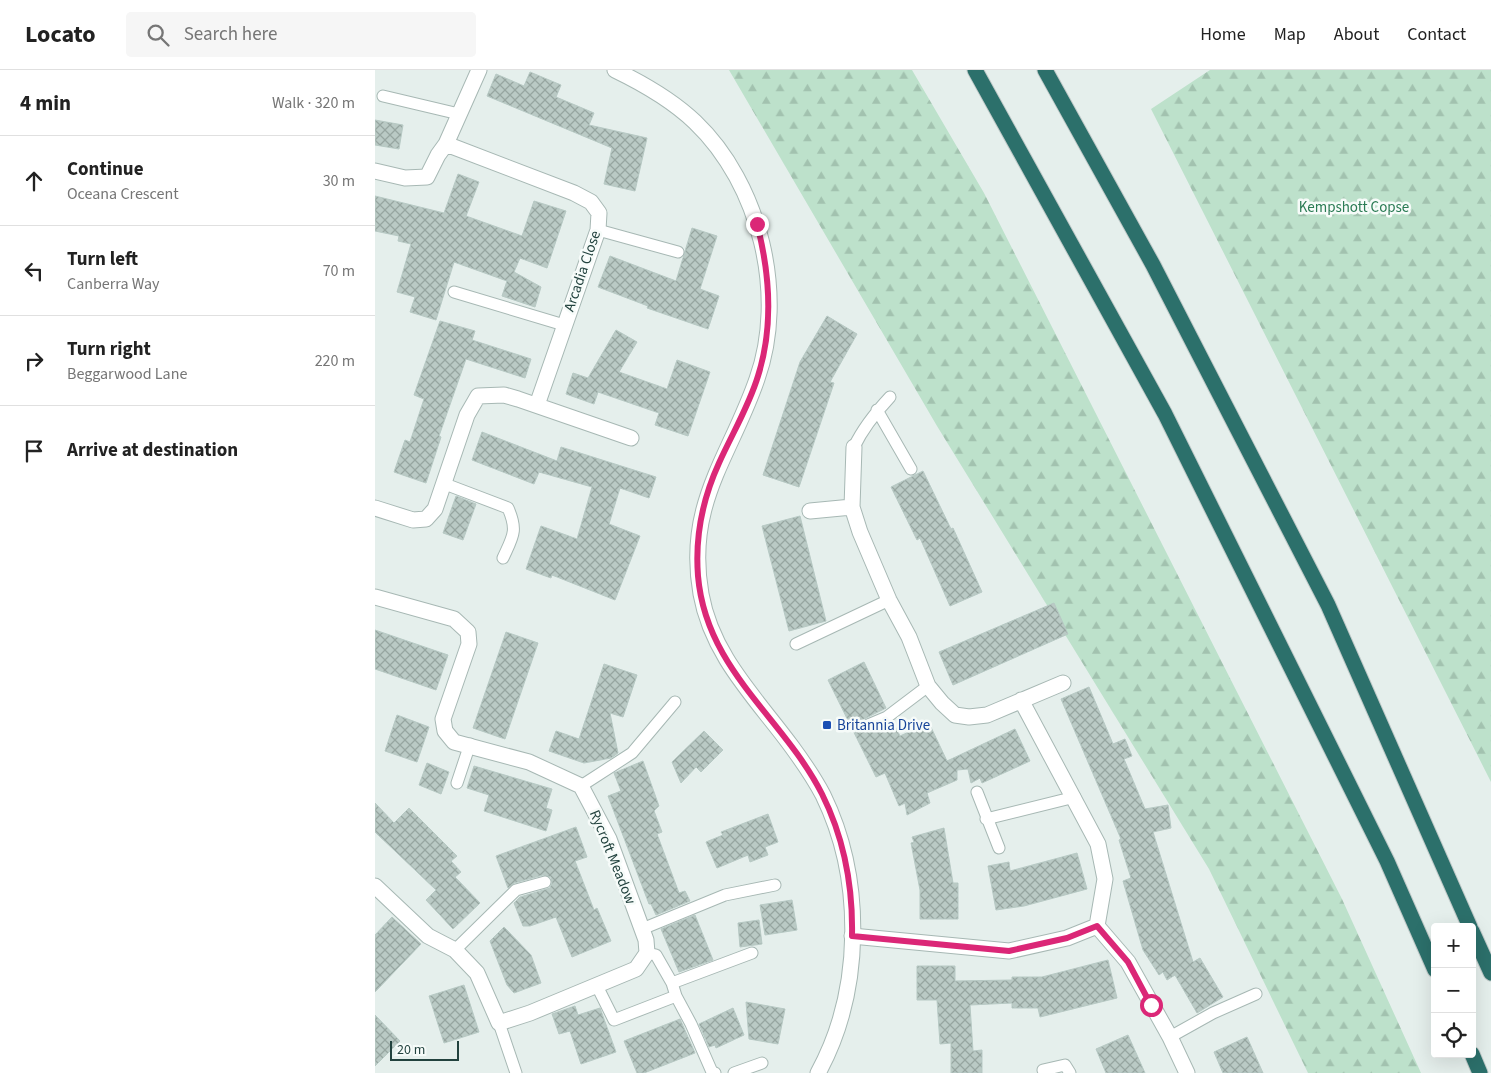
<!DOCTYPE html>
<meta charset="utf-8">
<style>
:root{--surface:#fff;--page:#f6f6f6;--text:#222;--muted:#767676;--line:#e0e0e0}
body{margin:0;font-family:"Source Sans 3",sans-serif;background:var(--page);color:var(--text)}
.controls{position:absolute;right:15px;bottom:15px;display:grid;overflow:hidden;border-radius:5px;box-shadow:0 5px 20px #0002}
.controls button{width:45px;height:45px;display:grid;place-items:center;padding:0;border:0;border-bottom:1px solid var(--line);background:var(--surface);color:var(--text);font:25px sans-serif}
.scale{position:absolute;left:15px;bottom:12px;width:69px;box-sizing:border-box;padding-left:5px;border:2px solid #22423e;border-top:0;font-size:14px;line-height:18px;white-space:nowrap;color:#22423e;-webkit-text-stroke:4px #f6fbf9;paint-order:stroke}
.stop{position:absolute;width:15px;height:15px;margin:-11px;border:4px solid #db2777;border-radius:50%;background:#fff}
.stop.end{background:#db2777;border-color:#fff;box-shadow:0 1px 5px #0008}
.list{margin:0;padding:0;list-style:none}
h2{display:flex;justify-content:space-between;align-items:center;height:65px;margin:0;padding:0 20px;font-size:21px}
h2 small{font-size:16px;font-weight:400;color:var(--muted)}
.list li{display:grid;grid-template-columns:32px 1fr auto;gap:15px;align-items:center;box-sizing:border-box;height:90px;padding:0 20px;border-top:1px solid var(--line)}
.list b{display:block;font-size:19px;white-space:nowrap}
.list p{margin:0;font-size:16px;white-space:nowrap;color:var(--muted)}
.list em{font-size:16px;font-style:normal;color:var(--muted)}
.icon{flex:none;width:28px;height:28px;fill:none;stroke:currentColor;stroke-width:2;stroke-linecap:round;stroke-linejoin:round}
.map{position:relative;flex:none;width:1116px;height:1003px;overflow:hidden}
header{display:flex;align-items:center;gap:30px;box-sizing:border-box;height:70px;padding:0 25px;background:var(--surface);border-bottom:1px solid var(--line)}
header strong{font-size:24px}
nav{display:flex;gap:28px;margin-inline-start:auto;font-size:18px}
.search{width:350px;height:45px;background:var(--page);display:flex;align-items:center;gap:12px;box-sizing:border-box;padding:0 18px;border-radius:5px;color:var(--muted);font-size:19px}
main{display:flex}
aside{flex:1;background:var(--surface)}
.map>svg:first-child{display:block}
.forest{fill:url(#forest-firs)}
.building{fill:url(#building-cross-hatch);stroke:#b7c9c4}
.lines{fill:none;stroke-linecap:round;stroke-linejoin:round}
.service-casing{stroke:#a7b8b4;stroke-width:13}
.minor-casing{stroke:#a7b8b4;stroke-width:17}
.tertiary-casing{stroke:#a7b8b4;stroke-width:17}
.motorway-casing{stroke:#c1cac9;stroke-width:17}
.service{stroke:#fff;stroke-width:11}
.minor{stroke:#fff;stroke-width:15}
.tertiary{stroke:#fff;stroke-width:15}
.motorway{stroke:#2c706b;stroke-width:15}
.route{stroke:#db2777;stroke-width:6}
.transit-dot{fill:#1a4fb4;stroke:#f6fbf9;stroke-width:2}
.labels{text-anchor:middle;stroke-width:5;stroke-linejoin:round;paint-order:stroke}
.park-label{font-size:15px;fill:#2a7b54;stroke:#f6fbf9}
.street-label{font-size:15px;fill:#22423e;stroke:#f6fbf9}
.transit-label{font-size:15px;fill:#164399;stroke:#f6fbf9;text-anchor:start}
</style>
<header>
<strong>Locato</strong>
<div class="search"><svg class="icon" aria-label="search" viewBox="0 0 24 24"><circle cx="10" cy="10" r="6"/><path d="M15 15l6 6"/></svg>Search here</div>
<nav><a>Home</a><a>Map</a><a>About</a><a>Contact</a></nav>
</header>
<main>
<aside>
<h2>4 min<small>Walk · 320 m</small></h2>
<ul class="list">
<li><svg class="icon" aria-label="ahead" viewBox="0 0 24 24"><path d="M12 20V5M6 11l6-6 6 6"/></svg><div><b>Continue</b><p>Oceana Crescent</p></div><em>30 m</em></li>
<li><svg class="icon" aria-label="left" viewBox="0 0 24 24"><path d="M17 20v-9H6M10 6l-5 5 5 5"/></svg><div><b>Turn left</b><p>Canberra Way</p></div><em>70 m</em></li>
<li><svg class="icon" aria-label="right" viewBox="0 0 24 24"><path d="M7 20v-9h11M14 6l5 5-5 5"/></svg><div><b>Turn right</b><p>Beggarwood Lane</p></div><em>220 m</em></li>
<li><svg class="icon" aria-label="arrive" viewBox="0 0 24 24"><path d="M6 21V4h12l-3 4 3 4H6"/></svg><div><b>Arrive at destination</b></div></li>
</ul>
</aside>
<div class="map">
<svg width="1116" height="1003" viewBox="0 0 1116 1003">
<defs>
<pattern id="forest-firs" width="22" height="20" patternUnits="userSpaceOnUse" patternTransform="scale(1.25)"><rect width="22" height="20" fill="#bde1cb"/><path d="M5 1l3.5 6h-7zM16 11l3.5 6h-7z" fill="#a2c2af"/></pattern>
<pattern id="building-cross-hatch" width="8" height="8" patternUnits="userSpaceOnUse" patternTransform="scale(1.25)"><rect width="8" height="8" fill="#bacac5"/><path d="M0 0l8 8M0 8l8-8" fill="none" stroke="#97a6a1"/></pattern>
</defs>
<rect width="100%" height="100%" fill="#e5efec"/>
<!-- forest -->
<path class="forest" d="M354 0H537L609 123 967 829 1046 1003H933L834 799 562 356Z
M835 0H1116V712L776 39Z"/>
<!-- building -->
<path class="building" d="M155 2 186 15 181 27 219 43 214 55 272 68 260 121 229 114 237 78 112 26 121 4 149 16Z
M0 50 28 55 24 79 0 75Z
M83 104 104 112 91 146 147 166 159 131 191 141 172 198 145 188 139 202 166 217 160 237 127 226 132 211 79 192 61 250 35 242 40 227 22 222 36 174 23 171 24 166 0 161V126L69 143Z
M317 158 342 166 325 219 344 226 333 259 272 238 273 236 223 217 235 186 301 211Z
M452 246 482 264 455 312 459 313 424 417 388 405 425 292Z
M65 251 100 261 97 270 156 289 150 308 91 289 64 366 66 367 51 413 19 402 30 370 35 372 49 329 39 325Z
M241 260 262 272 244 302 292 319 302 290 335 302 313 366 280 355 284 343 223 322 219 334 191 324 198 303 213 308Z
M107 362 182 391 186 377 281 407 274 428 245 418 234 454 265 466 240 530 177 505 176 508 151 499 166 456 202 469 217 417 164 402 159 414 97 390Z
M548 401 576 459 578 458 607 522 575 536 545 468 542 470 516 417Z
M81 426 101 434 88 470 68 463Z
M425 446 451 551 414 561 387 456Z
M679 533 693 564 578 615 564 582Z
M0 560 73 585 61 620 0 599Z
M131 562 163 573 130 669 98 658Z
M489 592 511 638 487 650 486 655 489 661 496 662 518 652 525 666 554 653 572 691 640 659 655 691 607 713 605 708 596 713 593 699 582 700V710L552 723 555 733 532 745 530 733 524 736 510 703 501 707 453 610Z
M229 594 262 605 248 647 235 643 243 683 236 688 209 693 174 681 181 661 204 669Z
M714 617 738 674 750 669 757 686 749 689 770 739 793 735 796 758 778 762 818 892 825 888 848 927 822 943 800 905 792 910 788 902 784 905 768 880 748 811 756 808 744 770 746 769 686 629Z
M22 645 54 657 42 692 10 681Z
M329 661 348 680 326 702 321 697 306 713 297 692Z
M268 691 284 736 279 741 287 762 282 764 304 823 310 821 315 831 281 845 276 834H274L233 726 246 721 239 703Z
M52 693 74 702 66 724 44 715Z
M99 696 177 719 171 738 177 740 171 761 109 741 114 725 92 718Z
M0 733 19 753 34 738 82 786 76 791 86 802 80 807 105 833 78 859 51 830 61 820 0 762Z
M393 744 403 772 390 777 393 785 375 792 373 785 342 798 331 772 348 765 346 762Z
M201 757 212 787 200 791 219 840 222 838 236 871 197 887 181 847 155 856H148L139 833 145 827 175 818 177 813 176 807 168 805 139 813 133 818 121 786Z
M569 758 578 813H583V849H545V820L536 773 539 772 537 767Z
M702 783 712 819 649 836 621 840 613 796 634 792 635 801Z
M417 830 422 860 390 865 385 835Z
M320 845 338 890 304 902 286 859Z
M17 847 46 874 0 922V865Z
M384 850 387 874 365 877 363 853Z
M129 857 156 885 166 913 139 923 132 915 115 871Z
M733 890 742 928 665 947 663 938H637V933L595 935 598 981 607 980V1003H576V973L565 974 562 930H542V896H580V911L637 910V907H667Z
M89 915 104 962 69 973 54 926Z
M371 932 410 939 403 974 374 969Z
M200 936 203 945 225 938 241 982 206 994 195 961 184 964 177 944Z
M358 938 369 965 341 978 340 975 334 977 324 954Z
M0 945 25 971 0 996Z
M305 949 320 983 269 1003H262L249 971Z
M753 965 770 1003H731L721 979Z
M872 967 888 1003H848L839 982Z"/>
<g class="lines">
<!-- service casing -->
<g class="service-casing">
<path id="service" d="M8 26 84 44
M223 160 303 182
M79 222 189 255
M502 340 536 399
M479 377C488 358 501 342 515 327
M70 414 133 438C143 461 138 466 128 488
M421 574 514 530
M493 655 512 647 553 616
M82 713 95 674
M206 716 257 683 300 632
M602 722 624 778
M611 749 700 727
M267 859 350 825 400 815
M80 880 141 820 170 812
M297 913 377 883
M222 916 239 950 301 926 297 913 281 885 272 883
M301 926 316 954 337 1002 340 1003
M124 953 141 1003
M795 967 838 943 881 924
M668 1000 690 995 695 1003
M359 1003 387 993"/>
</g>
<!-- minor casing -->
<g class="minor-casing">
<path id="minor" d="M71 74 104 0
M0 101 30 108 52 107 63 85 71 74 199 123 216 132 224 143 223 160 162 335
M479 377 477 437 485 462 514 530 534 567 553 616 567 633 580 645 594 647 612 645 688 613
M0 438 38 450 51 449 60 439 92 345 103 326 129 325 143 329 256 368
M435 441 477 437
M0 527 79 549 93 562 94 574 68 649 70 661 79 672 154 692 206 716 234 769 271 870 272 883 261 899 155 943 124 953 102 903 80 880 53 866 0 816
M646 630 723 774 730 809 722 856
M722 856 753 892 795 967 812 1003
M477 866 634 881 692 868 722 856"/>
</g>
<!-- tertiary casing -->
<g class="tertiary-casing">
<path id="tertiary" d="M240 0C269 14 297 30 320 52 385 114 412 225 382 309 355 387 310 434 326 524 337 586 381 628 417 677 428 692 439 708 448 725 489 809 488 921 443 1003"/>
</g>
<!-- motorway casing -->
<g class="motorway-casing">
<path id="motorway" d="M600 0 790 344 1012 791 1060 900
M670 0 778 195 953 535 1095 857
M1097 861 1116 903
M1097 984 1105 1003"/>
</g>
<!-- service -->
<use href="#service" class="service"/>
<!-- minor -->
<use href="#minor" class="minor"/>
<!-- tertiary -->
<use href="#tertiary" class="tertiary"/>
<!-- motorway -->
<use href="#motorway" class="motorway"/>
</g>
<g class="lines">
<!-- route -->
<path class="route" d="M382 154C395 204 399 255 383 306 374 336 357 364 344 393 328 428 320 468 323 506 331 600 408 647 447 724 469 768 478 818 477 866L634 881 692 868 722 856 753 892 776 935"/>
</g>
<!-- markers -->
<rect class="transit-dot" x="447" y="650" width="10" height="10" rx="2.5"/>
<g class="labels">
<!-- park labels -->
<g class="park-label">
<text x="979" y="142">Kempshott Copse</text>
</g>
<!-- street labels -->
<g class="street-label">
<text transform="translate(207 201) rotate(-71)" y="5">Arcadia Close</text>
<text transform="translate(238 787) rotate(68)" y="5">Rycroft Meadow</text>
</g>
<!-- transit labels -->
<g class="transit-label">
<text x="462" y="660">Britannia Drive</text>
</g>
</g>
</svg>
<div class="controls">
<button>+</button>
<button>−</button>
<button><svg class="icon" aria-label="locate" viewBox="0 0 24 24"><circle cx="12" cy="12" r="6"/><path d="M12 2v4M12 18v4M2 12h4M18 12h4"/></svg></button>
</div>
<div class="scale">20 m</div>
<div class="stop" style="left:776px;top:935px"></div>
<div class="stop end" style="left:382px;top:154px"></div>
</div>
</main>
